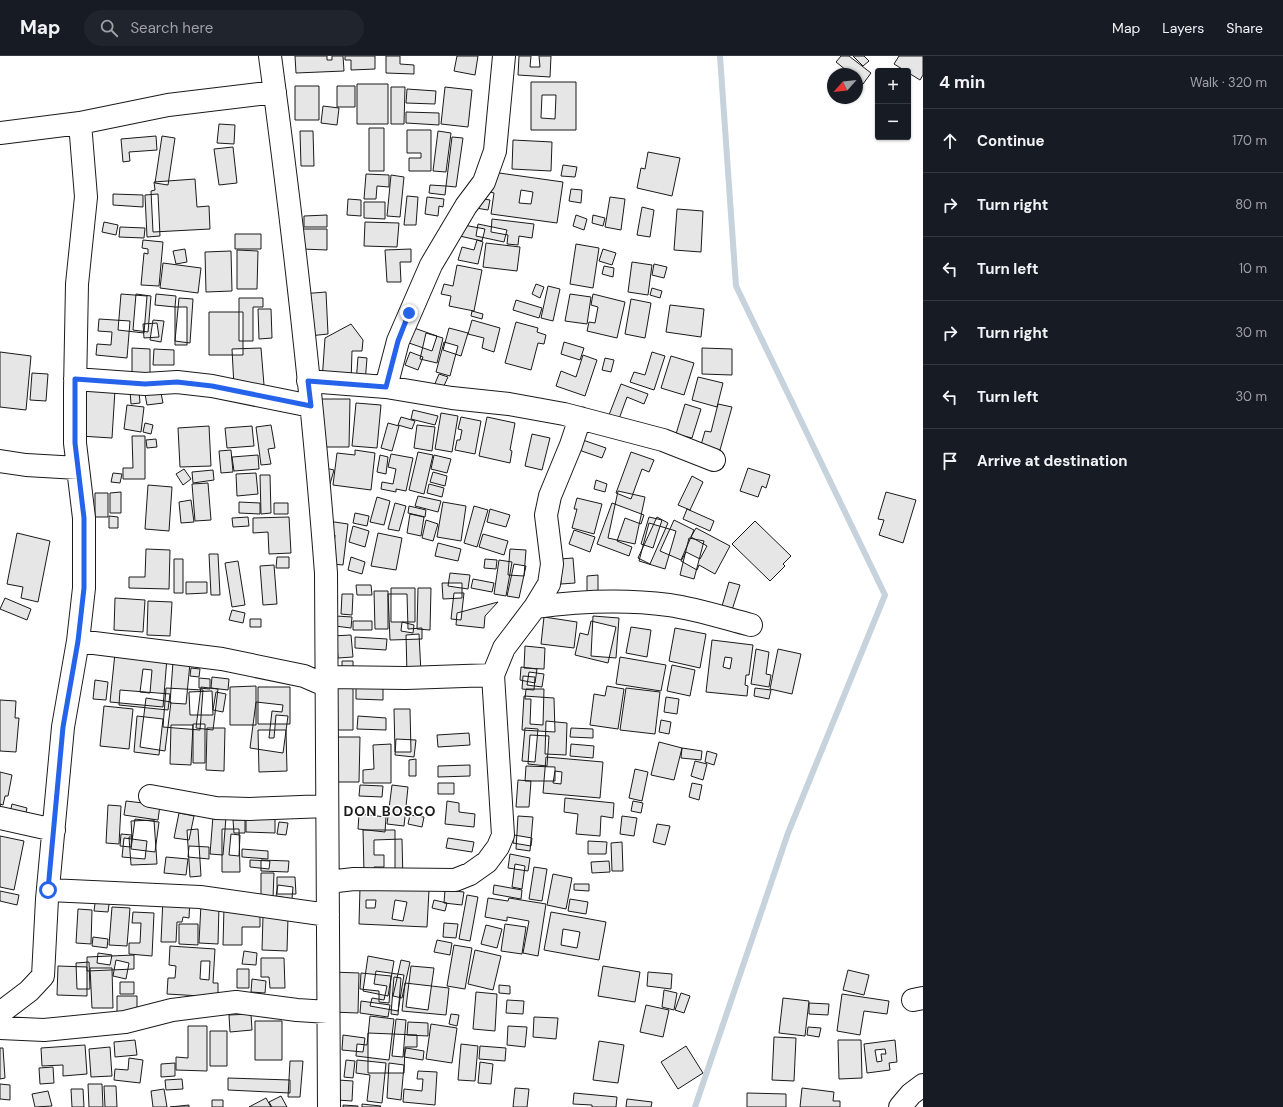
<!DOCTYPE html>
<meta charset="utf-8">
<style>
:root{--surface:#171b24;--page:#20242c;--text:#f1f3f6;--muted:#9ea1a6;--line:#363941}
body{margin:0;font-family:"DM Sans",sans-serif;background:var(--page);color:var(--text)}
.controls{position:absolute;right:12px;top:12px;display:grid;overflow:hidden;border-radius:4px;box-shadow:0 1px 3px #0004}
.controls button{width:36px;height:36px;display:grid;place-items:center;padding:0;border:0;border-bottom:1px solid var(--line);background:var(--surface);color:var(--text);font:20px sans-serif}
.compass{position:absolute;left:827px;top:12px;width:36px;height:36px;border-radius:50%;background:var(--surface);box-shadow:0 1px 3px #0004;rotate:243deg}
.stop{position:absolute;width:12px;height:12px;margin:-9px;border:3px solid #2563eb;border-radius:50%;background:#fff}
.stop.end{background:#2563eb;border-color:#fff;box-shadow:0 1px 4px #0008}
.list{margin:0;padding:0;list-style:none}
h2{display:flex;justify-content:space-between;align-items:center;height:52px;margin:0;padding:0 16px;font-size:17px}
h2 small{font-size:13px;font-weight:400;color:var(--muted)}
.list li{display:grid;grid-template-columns:26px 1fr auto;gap:12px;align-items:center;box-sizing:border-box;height:64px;padding:0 16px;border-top:1px solid var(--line)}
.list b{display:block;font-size:15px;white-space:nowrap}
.list em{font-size:13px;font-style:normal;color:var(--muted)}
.icon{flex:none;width:22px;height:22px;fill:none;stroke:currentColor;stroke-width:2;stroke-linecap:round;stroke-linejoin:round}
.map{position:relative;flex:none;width:923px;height:1051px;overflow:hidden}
header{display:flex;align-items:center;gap:24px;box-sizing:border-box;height:56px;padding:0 20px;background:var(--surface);border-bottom:1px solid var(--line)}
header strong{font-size:19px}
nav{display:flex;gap:22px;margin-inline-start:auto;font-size:14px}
.search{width:280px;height:36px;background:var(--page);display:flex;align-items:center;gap:10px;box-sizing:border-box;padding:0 14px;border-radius:22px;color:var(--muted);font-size:15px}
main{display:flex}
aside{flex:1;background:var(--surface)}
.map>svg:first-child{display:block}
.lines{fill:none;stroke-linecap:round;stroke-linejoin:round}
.stream{stroke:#c6d2dc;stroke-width:6}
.building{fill:#e6e6e6;stroke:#1a1a1a;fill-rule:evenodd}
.minor-casing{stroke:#1a1a1a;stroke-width:24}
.minor{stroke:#fff;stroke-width:22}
.route{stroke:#2563eb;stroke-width:5}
.labels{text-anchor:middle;stroke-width:3;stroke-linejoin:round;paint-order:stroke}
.district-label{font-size:14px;font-weight:bold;letter-spacing:1px;fill:#1a1a1a;stroke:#fff}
</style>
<header>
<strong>Map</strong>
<div class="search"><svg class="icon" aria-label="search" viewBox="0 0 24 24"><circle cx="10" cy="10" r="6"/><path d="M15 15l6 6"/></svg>Search here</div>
<nav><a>Map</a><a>Layers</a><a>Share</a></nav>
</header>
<main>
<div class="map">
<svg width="923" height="1051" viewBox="0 0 923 1051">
<rect width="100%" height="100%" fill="#fff"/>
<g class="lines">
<!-- stream -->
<path class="stream" d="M695 1051 788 777 885 539 736 230 720 0"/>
</g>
<!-- building -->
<path class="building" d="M295 0H327V4H332V0H343L344 15 296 17Z
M345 0H375V13L351 14V4H345Z
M386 0H400V8L414 9V18L386 17Z
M457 0H478L475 19 454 15Z
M519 0H531L530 11H540L539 0H551L550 21 518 19Z
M841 0H849L871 17 863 28 857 23V18H851L836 6Z
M853 0H864L869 5 863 10Z
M899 0H923V19L920 24 894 8Z
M531 26H576V74H531ZM542 39H556L555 63 541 62Z
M357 28H388V68H357Z
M295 30H319V64H295Z
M337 30H355V51H337Z
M391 31H405L404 68H391Z
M445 31 472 34 468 71 441 68Z
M407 33 436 35 435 48 406 47Z
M323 50 339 52 337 69 321 67Z
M406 56 439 57V69L406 67Z
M219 68 235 69 234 88 217 87Z
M369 72H384V115H369Z
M407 74H431V115H409V102H421V97H407Z
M300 75H313L314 110H301Z
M438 75 451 77 446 116 433 115Z
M156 80 157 94 129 96 130 105 123 106 121 83Z
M162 80 175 82 168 129 155 127Z
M452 81 463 82 456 131 446 130Z
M513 84 552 86 551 115 512 113Z
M233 91 237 127 219 129 214 93Z
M648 96 680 102 672 140 637 132 641 112 645 113Z
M563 109 577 111 575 121 561 120Z
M492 116 563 126 557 167 491 158 494 137 490 136ZM521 134 533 136 531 148 519 147Z
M366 118 389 119V131L377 130 376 143H364Z
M391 119 404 121 400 161 387 160Z
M195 123 197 151 209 150 210 173 153 176 151 135 155 134 154 126Z
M430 129 446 130 445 139 429 137Z
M571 133 582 134 581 147 569 145Z
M113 138 143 139V151L113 149Z
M158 138 160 180 147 181 145 139Z
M407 140 418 141 416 169H404Z
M427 141 444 143 443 151 439 150 438 160 425 158Z
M610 141 625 143 621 174 605 171Z
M478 142 490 144 488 154 476 152Z
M348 143 361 144V160L347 159Z
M364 146H385V163L364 162Z
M642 151 654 154 650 181 637 179Z
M677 153 703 155 701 196 674 194Z
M327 159V171H304V160Z
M576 159 587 163 584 174 573 170Z
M593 159 605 162 603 170 592 167Z
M492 163 534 168 532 182 519 180 518 189 507 188 508 179 491 176Z
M104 166 118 169 116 179 102 176Z
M365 166 399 167 397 191 364 190Z
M458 168 485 173 482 185 455 179Z
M478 168 507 174 504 186 476 180Z
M120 171 145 172 144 182 119 181Z
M303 173H327V194L302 193Z
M235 178H261V193H235Z
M143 184 163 186 159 230 141 229 144 197 148 198V193L142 192Z
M477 184 483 186 478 208 458 204 462 191 474 194Z
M486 187 520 191 517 215 483 211Z
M576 188 599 192 593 232 570 228Z
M185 193 187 206 176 208 173 195Z
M411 193V206H400L401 226H387L385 194Z
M603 193 616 197 612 209 599 205Z
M237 194 258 195 257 233H237Z
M231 195 232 235 206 236 205 196Z
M632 206 652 209 648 239 628 236Z
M163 207 201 212 198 237 160 232Z
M654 208 667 211 664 222 652 219Z
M457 209 482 214 474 255 449 250 451 240 441 238 444 228 453 230Z
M604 210 614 212 613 221 602 218Z
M536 228 544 231 540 242 532 238Z
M548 230 560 233 553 265 541 262Z
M652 232 662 235 660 242 650 239Z
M326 236 328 278 309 280 301 238Z
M121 238 147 240 144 277 118 274Z
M136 238 151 240 148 276 133 274Z
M156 238 176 240 175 251 155 249Z
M570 238 591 241 587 268 565 265Z
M593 238 625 246 617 282 587 275 589 266 595 267 598 251 591 249Z
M179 242 193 243 190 287 175 285Z
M239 242H263V251H253V285H239Z
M631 243 651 247 645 282 625 278Z
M516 244 542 252 539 262 513 254Z
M670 249 704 253 701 281 666 276Z
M175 251H187V289H175Z
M258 253H271L272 282 259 283Z
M472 255 483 258 482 263 471 260Z
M209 256H243V299H209Z
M99 263 130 265 127 302 96 299 97 288 111 289 112 276 98 275Z
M153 264 164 265 161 286 150 284Z
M472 264 500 272 494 296 482 292 484 282 468 278Z
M516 266 538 272 537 276 546 279 544 288 538 287 531 314 505 307Z
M157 267 159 281 144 282 143 268Z
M351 268 363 284 362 295H352L351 327 322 325 325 282Z
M414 272 437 280 432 295 409 287Z
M449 272 468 277 461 300 443 294Z
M426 277 443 282 437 307 420 303Z
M444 286 458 290 450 320 436 316Z
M564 286 584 292 580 304 561 298Z
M132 292 150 293V321H132Z
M261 292 264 329 234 331 232 293Z
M702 292 732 293V319L702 318Z
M154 293 174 294V309H153Z
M0 296 31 300 26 354 0 351Z
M410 296 423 301 418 314 405 309Z
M652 296 665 300 654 334 630 326 634 316 645 319Z
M583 299 597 304 585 340 556 330 561 315 576 321Z
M671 300 694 307 684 339 661 332Z
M358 301 367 302 365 327H356Z
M605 302 614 304 611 316 602 314Z
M32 317 48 318 46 345 30 344Z
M439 318 448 321 442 334 434 330Z
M698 321 723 327 717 351 692 344Z
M621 328 648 338 644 348 627 341 619 363 609 359Z
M84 331 115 334 112 382 80 380Z
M130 335H139L140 347 131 348Z
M161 337 163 347 147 349 145 338Z
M318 343H350L349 391H318Z
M356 347 381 349 377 392 352 390Z
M685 348 701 353 692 382 676 378Z
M718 348 732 351 720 394 701 389 705 375 711 376Z
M127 349 144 351 141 376 124 373Z
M413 354 438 360 435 369 411 363Z
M441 357 458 360 452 396 435 393Z
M401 361 415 365 412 373 398 369Z
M461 361 481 365 475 398 455 394 457 384H460L462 374 458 373Z
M487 361 515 367 510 394 512 395 510 407 479 400Z
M145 367 153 369 151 378 143 376Z
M388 367 399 370 392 395 381 392Z
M271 369 275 392 268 393 271 408 261 409 256 371Z
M417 369 435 371 432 395 414 392Z
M209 370 211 410 180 411 178 372Z
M252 370 254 390 227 392 225 372Z
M532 378 550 382 542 414 525 410Z
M132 380H145V423H123V412H133Z
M577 382 606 392 602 402 573 392Z
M156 383 157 391 147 392 146 384Z
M231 394 233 416 221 417 219 395Z
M355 394 375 397 371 434 333 429 337 397 355 399Z
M418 396 433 399 424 438 409 434Z
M631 396 654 404 649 416 642 413 631 443 616 437Z
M391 398 413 402 406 435 396 433V436L381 433 382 426 393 428 396 413 388 411Z
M258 399 259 413 234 415 232 401Z
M380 399 388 401 386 418 377 416Z
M434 399 451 403 447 417 431 413Z
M321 411 334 414 330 428 318 425Z
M748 412 770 419 766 432 762 430 758 441 740 435Z
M184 413 191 423 183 429 176 418Z
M213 414 214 424 193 427 192 416Z
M433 416 447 420 445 430 430 426Z
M113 417 122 418 120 427 111 426Z
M256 417 258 438 237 440 236 418Z
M260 419H270L271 457 261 458Z
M692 420 703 426 690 454 678 449Z
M596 424 607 428 605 436 594 433Z
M208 427 211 464 195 465 192 428Z
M429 428 444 432 442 441 427 437Z
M148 429 172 431 169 475 145 473Z
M618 435 645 441 635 488 608 482Z
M121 436V457H110V437Z
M886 436 916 444 903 487 879 479 884 464 878 463Z
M95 437H108V461H95Z
M418 440 441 445 438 456 415 450Z
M377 441 390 445 384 469 370 466Z
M577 442 602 448 594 478 572 472 577 453H574Z
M191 444 194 466 181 467 179 446Z
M239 446 260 447V458L239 457Z
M443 446 466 450 461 485 437 481Z
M274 447H288V458H274Z
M395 447 406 450 399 475 388 473Z
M612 447 644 459 641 468 625 462 617 485 632 491 629 500 597 488Z
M409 450 426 454 425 461 408 457Z
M474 450 488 454 477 491 464 487Z
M490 453 510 459 506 471 487 466Z
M687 453 714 465 710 475 683 463Z
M355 457 369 460 367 470 353 467Z
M410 458 424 461 421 480 407 477Z
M109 460 118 461V472H109Z
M248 461 249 470 233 471 232 462Z
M289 461 291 497 269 498 268 476 253 477V462Z
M649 461 662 464 653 492 641 488Z
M657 461 668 467 650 508 638 502Z
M321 464 348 468 343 509 332 508 335 479 320 477Z
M426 464 438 468 433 485 422 482Z
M674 464 694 474 681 504 660 495Z
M755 465 791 500 783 508 785 510 770 525 732 488Z
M649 467 676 475 665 513 639 505Z
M353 470 369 475 365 491 349 486Z
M696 472 730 490 715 518 699 509 697 514 681 505 686 496 700 503 707 490 691 481Z
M574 474 595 481 590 496 569 488Z
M17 477 50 485 38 546 21 542 23 531 7 528Z
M378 477 402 482 396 514 371 510Z
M483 478 508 485 504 499 479 491Z
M689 482 704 485 694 523 680 519Z
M438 487 461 493 458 505 435 500Z
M146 493 170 494 169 533 129 532V521H145Z
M510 493 526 494 524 520 508 519Z
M209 498H218L220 539H211Z
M277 501H289V512H276Z
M351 501 365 506 362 518 348 514Z
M573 502 575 527 561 528 560 503Z
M174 503H183V537H174Z
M485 503 497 504 496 513 484 512Z
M499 504 512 506 506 540 494 538Z
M238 505 245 549 232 551 225 507Z
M514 508 526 510 519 542 507 540Z
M274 509 277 548 263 549 260 510Z
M450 517 470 519 468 533 448 530Z
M598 519V543H587V520Z
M473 523 494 527 492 536 471 532Z
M186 526H207V537L186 538Z
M729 526 740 529 732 554 722 550Z
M442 527H462V542L443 543Z
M356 529H371L372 539H357Z
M391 532H415V566H391Z
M418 532H431L430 574 417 573Z
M374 535H388V573H375Z
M454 537H464L461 564 451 563Z
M342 538H353L352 559 341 558Z
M388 538H407L408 573 422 572V583L390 584Z
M5 542 31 553 27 564 0 553Z
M115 542 145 544 143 576 114 574Z
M148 545 172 546 170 580 147 579Z
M498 546 485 560 484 572 456 569 457 557Z
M232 554 245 557 243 567 229 564Z
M336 560 352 561 351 572 335 570Z
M593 560 619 562 616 602 591 600Z
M544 561 577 566 574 592 541 588Z
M250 563H261V571H250Z
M353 565H372V574H353Z
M591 565 616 571 608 607 575 599 580 577 588 579Z
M402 566 414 569 413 577 401 575Z
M631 571 651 574 647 601 626 597Z
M675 572 706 578 700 612 669 605Z
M419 578 421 617 407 618 406 579Z
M351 579 353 601 338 602 337 590 332 580Z
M355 581 387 583 386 594 355 592Z
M712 584 753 589 749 619H746L745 629 748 630 747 640 706 636ZM725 601 732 602 730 613 723 611Z
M525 590 545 592 544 613 524 612Z
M756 593 769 596 766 618 771 619 769 631 751 628Z
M778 593 801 598 792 638 770 633Z
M115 597 167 602 163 651 110 646ZM143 613 152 614 150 637 140 636Z
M620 601 666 609 661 635 616 628Z
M342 605H353V623H342Z
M173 606 190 607 186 648 170 647Z
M672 609 695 614 690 640 667 635Z
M521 611 537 613 535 627 520 624Z
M191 612 200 613 199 621 190 620Z
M529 616 544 618 542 631 527 629Z
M523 620 535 621 534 634 522 633Z
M212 621 229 623 228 634 211 632Z
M199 622 210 623V633L199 632Z
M95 624 108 626 106 644 93 643Z
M333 629H353V674H333Z
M356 629 383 630V644L356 643Z
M256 630V669H230V631Z
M607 630 624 633 618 673 590 669 594 638 605 640Z
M201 631 218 633 213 674 196 672Z
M258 631H290V668H258Z
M166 632 203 634 200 674 163 671Z
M626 632 660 636 655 678 620 674Z
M755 632 771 634 769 643 754 640Z
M526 633H544L543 669 530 668 531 643H525Z
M120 634 170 638 168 654 119 649Z
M212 635 213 659H190L189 636Z
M216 636 226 638 223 656 213 654Z
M524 640 554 642 555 676 522 674Z
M666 641 679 643 677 658 664 656Z
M146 642 171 646 165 695 140 691Z
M0 644 16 645 15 662H19L16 696 0 695Z
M256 646 283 649 282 656 272 655 269 682H274L276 659 288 660 283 697 250 692Z
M104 650 133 653 129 693 100 690Z
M394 653H410L411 696H395Z
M137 660 163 663 159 699 134 696Z
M358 660 386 662V674L357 673Z
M661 664 671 666 669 678 659 676Z
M546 665 567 667 566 699 545 698Z
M193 668H205V707H193Z
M171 669H193L191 709 170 708Z
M207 672H225L224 715 206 714Z
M525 672 538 673 535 706 522 705Z
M571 672 593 673V682L570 681Z
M258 674H286L287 715 259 716Z
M469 677 470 689 438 691 437 679Z
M530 679 549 680 547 710 528 708Z
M335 681H360L359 726H334Z
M396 683 416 684 414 701 395 699Z
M659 686 682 692 674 724 651 719Z
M391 688V727H363V714L374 713 373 689Z
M571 688 594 690 593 702 570 700Z
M682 692 702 695 701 704 681 702Z
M707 695 717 698 714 709 705 706Z
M546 701 603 706 600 742 543 737ZM555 715 562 716 561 728 553 727Z
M416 703V720H409V704Z
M695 705 707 708 703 724 691 720Z
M470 709V720L438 721V710Z
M526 710 555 711V725H525Z
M635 713 648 716 642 745 629 742Z
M0 716 12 719 8 740H5L3 749 0 748V750Z
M518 724 531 725 529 751H516Z
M438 727H454V738H438Z
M692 727 702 729 699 744 689 741Z
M360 729 383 730 382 741 359 740Z
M392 729 408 731 404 770 387 768Z
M565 742 614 747 613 762 601 760 600 780 576 778 578 758 564 756Z
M126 745 160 749 158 764 124 759Z
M447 745 459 747V756L475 758 474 771 445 768Z
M633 745 643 747 641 757 631 755Z
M12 748 27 752 24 765 9 761Z
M108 749 121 750 119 788 106 787Z
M179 757 194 760 189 784 174 782Z
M359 758 386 761 385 776 358 773Z
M410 759 424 761 422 771 408 768Z
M213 760 226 761 223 799 210 798Z
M518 760 533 761 530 795 516 793Z
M622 760 637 762 634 780 620 778Z
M246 762 275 763V777L246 776Z
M135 763 159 766 155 796 131 793Z
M154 764 157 808 131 809 129 781H132L131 765Z
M233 764H245V777H234Z
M279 766 288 767 286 779 277 778Z
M657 768 670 770 665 789 653 786Z
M198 773 201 820 190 821 187 774Z
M222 773H239L240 816H222Z
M363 774H395V817H364Z
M121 778 132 779 131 791 120 790Z
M231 778 240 779 239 800 229 799Z
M514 779 532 782 531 790 513 787Z
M0 780 24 785 14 834 0 831Z
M124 782 147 785 145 803 122 801Z
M448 782 474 786 472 796 446 792Z
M402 783 403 826 375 827 374 811H384V799H374V784Z
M588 785 607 786 606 798H588Z
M622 786 623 815H612L611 787Z
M189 790 209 791V803L188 801Z
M242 793 268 795V803L242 801Z
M510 798 530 802 528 815 508 812Z
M166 801 188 803 186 819 164 817Z
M250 804 270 805 269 813 250 811Z
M261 804 289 805 288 816 261 815Z
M609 805 610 816 592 817 591 806Z
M515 808 525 810 522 833 512 831Z
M534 811 547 813 542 845 529 843Z
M261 817H274L273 842 261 841Z
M553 818 572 822 566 853 547 849Z
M277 821H295L296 838H277Z
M574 828H589V835L574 834Z
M278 829 293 831 292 843 276 840Z
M494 829 522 834 521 843 493 838Z
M360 831 429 834 427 871 359 868ZM366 844H376L375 852H366Z
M445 834 464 836 462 849 444 847Z
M0 835 19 839 17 849 0 845Z
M467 839 478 841 470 885 459 883Z
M96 840 110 841 108 856 94 855Z
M163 842 190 843 189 862 183 861 182 866H177L176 886H161Z
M488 842 508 845 509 842 546 848 538 900 523 897 529 865 507 861V865L485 861Z
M570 843 588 846 586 858 568 855Z
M395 844 407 846 403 865 392 863Z
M434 844 447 847 445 855 432 852Z
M201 848 219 849 218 888 199 887Z
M112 851 130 852 127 890 109 889Z
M224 851 260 852V871H242V889H223Z
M78 853 92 854 91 888 76 887Z
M133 856 154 857 152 900 129 898V887H140L141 867H132Z
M551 856 606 866 599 904 544 894ZM563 873 580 876 577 892 561 889Z
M263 860 288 861 287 895 262 894Z
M444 867 458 868 456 882 443 881Z
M179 868H198V889L179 888Z
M505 868 526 871 522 898 501 895Z
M486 869 502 873 497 892 481 888Z
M93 881 108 883 107 892 92 890Z
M437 884 452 887 450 899 434 896Z
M454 889 472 892 465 933 447 930Z
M170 890 215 893 213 927H218V941L167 938 168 922H175L176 910 169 909ZM201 905H210L209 924 200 923Z
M475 894 501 900 493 934 468 928Z
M244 895 257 897 256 909 242 908Z
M98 897 112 899 110 909 97 907Z
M134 899V913L87 915V901Z
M368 900 394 905 388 940 363 935Z
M261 902H284L285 932H270L269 921H261Z
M116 904 129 907 126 923 113 920Z
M401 904 410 906 402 942 393 940Z
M89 906 90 933H77L76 907Z
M58 910 87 911V940L57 939Z
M411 910 434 912 428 954 406 951Z
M603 910 640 916 635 946 598 940Z
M90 912H112L113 952H92Z
M237 913H249V932H237Z
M848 914 869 919 864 939 843 934Z
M376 915 404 919 398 955 370 950 372 942 384 944 387 930 374 928Z
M332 916 359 917 358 957 331 956Z
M648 916 672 918 671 933 647 930Z
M361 917 391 920 389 947 379 946V935L360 933Z
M394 921 401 922 398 959 391 958Z
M252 923 266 925 265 937 251 936Z
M120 926H134V938H120Z
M405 927 449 932 446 959 402 955Z
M499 929 510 930V938L499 937Z
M664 934 677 937 674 954 662 951Z
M476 936 497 938 495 975 473 973Z
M681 937 690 940 684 957 675 954Z
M842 938 889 945 887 958 864 955 860 979 837 975Z
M117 940H137V956H117Z
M783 942 809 945 805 980 779 977Z
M507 944 524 945 523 958 506 957Z
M361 945 390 949 388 961 360 957Z
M809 947 829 948 828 959 809 958Z
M646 949 669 954 663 981 640 976Z
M251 958 252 974 230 976 229 959Z
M451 958 459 959 457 970 449 968Z
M370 960 394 963 389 1004 356 1000 357 988 367 989Z
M534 961 558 962 556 983 533 981Z
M396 963 406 964 403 1001 392 1000Z
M255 965H282V1004H255Z
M408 966 428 967V980L407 979Z
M431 968 457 972 452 1007 426 1003Z
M188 970H207V1015L176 1014V1001L188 1002Z
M508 970 527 971 525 991 507 989Z
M808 971 821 972 819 981 807 979Z
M210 975H227V1010H210Z
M368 977 417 979V991H405L404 1017H368Z
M343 979 365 982 363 996 342 994Z
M774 981 796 982 794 1025 772 1024Z
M135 984 137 999 115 1001 114 986Z
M838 984H861L862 1022 839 1023Z
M895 984 897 1006 889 1007 890 1014 867 1017 864 988ZM885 993 886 998H881L882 1005 877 1006 875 994Z
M599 985 624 989 618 1027 593 1024Z
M461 988 478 990 475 1025 458 1024Z
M85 989 87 1018 63 1020V1009L42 1010 41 992Z
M480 990 506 992 505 1005 479 1003Z
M686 990 703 1017 678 1033 661 1006Z
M110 991 112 1020 91 1021 89 993Z
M0 992H3L5 1022 0 1023Z
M406 992 424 995 423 1004 404 1001Z
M129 1002 143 1004 140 1027 114 1024 115 1013 128 1014Z
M346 1004 355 1005 353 1022 344 1021Z
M357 1004 386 1007 382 1047 367 1045 370 1019 356 1017Z
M290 1005H303L300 1041H288Z
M480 1006 493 1008 491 1028 478 1027Z
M175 1007V1020L161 1021V1008Z
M389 1007 404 1009 401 1044 387 1042Z
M53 1011 54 1027 40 1028 39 1012Z
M418 1015 437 1016 435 1049 403 1046 404 1033 422 1035 423 1023H417Z
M228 1022 290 1024V1037L228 1034Z
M182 1023 183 1033 166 1034 165 1024Z
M338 1024 353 1025 352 1045 337 1044Z
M0 1028 10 1029V1044L0 1043Z
M88 1028H102L103 1051H89Z
M104 1030H116L117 1051H105Z
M515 1032 529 1033 527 1051H513Z
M802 1032 834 1036 833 1045H840V1051H800Z
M71 1033H83L84 1051H72Z
M164 1033 167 1051H153L151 1035Z
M48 1035 52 1050 35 1051 32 1038Z
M574 1037 617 1041 616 1051H592V1049L573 1048Z
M747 1037 786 1038V1051H747Z
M281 1040 287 1051H272L269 1046Z
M266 1042 271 1051H249Z
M627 1043 652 1046 651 1051H626Z
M212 1044H223V1051H212Z
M362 1048 381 1050 380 1051H362Z
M189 1049V1051H170Z
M343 1049 358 1050V1051H343Z"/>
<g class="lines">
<!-- minor casing -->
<g class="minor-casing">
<path id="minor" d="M270 0C293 171 313 344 326 517L329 1051
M0 77 80 67 168 49 275 36
M75 323 145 328 177 326 212 330 311 350
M308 325 386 331 452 342 509 348 564 358 663 384 714 404
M386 331 398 285 431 209 466 150 484 126 495 95 504 0
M0 405 26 409 78 412
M535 551C580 545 624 543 669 549 697 553 724 562 751 569
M78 585 222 603 304 620 327 630
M327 621 406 622 493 619
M150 740 216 752 249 753 327 750
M0 762 54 774
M328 826 354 823 455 824 470 818 487 806 498 791 503 779 493 619 504 592 535 551 549 528 552 508 546 459 550 440 571 389 580 362
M49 834 200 841 328 859
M913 944 923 942
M0 957 29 935 43 920 47 843 63 671 78 585 84 532V462L75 387V333L77 228 86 141 80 67
M0 972 44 974 125 966 172 954 236 946 297 954 328 956
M900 1051 911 1038 923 1029"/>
</g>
<!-- minor -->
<use href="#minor" class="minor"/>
</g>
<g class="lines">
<!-- route -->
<path class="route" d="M48 834 63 671 78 585 84 532V462L75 387V323L145 328 177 326 212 330 311 350 308 325 386 331 398 285 409 257"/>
</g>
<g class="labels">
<!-- district labels -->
<g class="district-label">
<text x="390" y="760">DON BOSCO</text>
</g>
</g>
</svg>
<div class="controls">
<button>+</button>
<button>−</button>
</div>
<svg class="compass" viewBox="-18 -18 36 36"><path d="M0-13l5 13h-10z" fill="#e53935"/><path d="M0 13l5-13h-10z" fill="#9ea1a6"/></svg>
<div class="stop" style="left:48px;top:834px"></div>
<div class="stop end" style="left:409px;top:257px"></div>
</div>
<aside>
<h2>4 min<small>Walk · 320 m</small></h2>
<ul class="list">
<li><svg class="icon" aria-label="ahead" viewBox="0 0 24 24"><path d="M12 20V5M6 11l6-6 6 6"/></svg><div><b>Continue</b></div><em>170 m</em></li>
<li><svg class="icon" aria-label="right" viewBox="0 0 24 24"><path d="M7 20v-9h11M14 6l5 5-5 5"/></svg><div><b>Turn right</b></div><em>80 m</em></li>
<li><svg class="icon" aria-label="left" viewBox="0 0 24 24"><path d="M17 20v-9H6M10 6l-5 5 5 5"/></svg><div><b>Turn left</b></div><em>10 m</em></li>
<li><svg class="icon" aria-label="right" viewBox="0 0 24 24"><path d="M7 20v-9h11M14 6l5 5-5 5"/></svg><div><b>Turn right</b></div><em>30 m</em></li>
<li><svg class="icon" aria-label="left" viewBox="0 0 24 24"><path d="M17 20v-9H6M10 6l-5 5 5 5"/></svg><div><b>Turn left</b></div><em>30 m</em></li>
<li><svg class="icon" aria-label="arrive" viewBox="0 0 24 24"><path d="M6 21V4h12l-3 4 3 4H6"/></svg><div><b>Arrive at destination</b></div></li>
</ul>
</aside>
</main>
